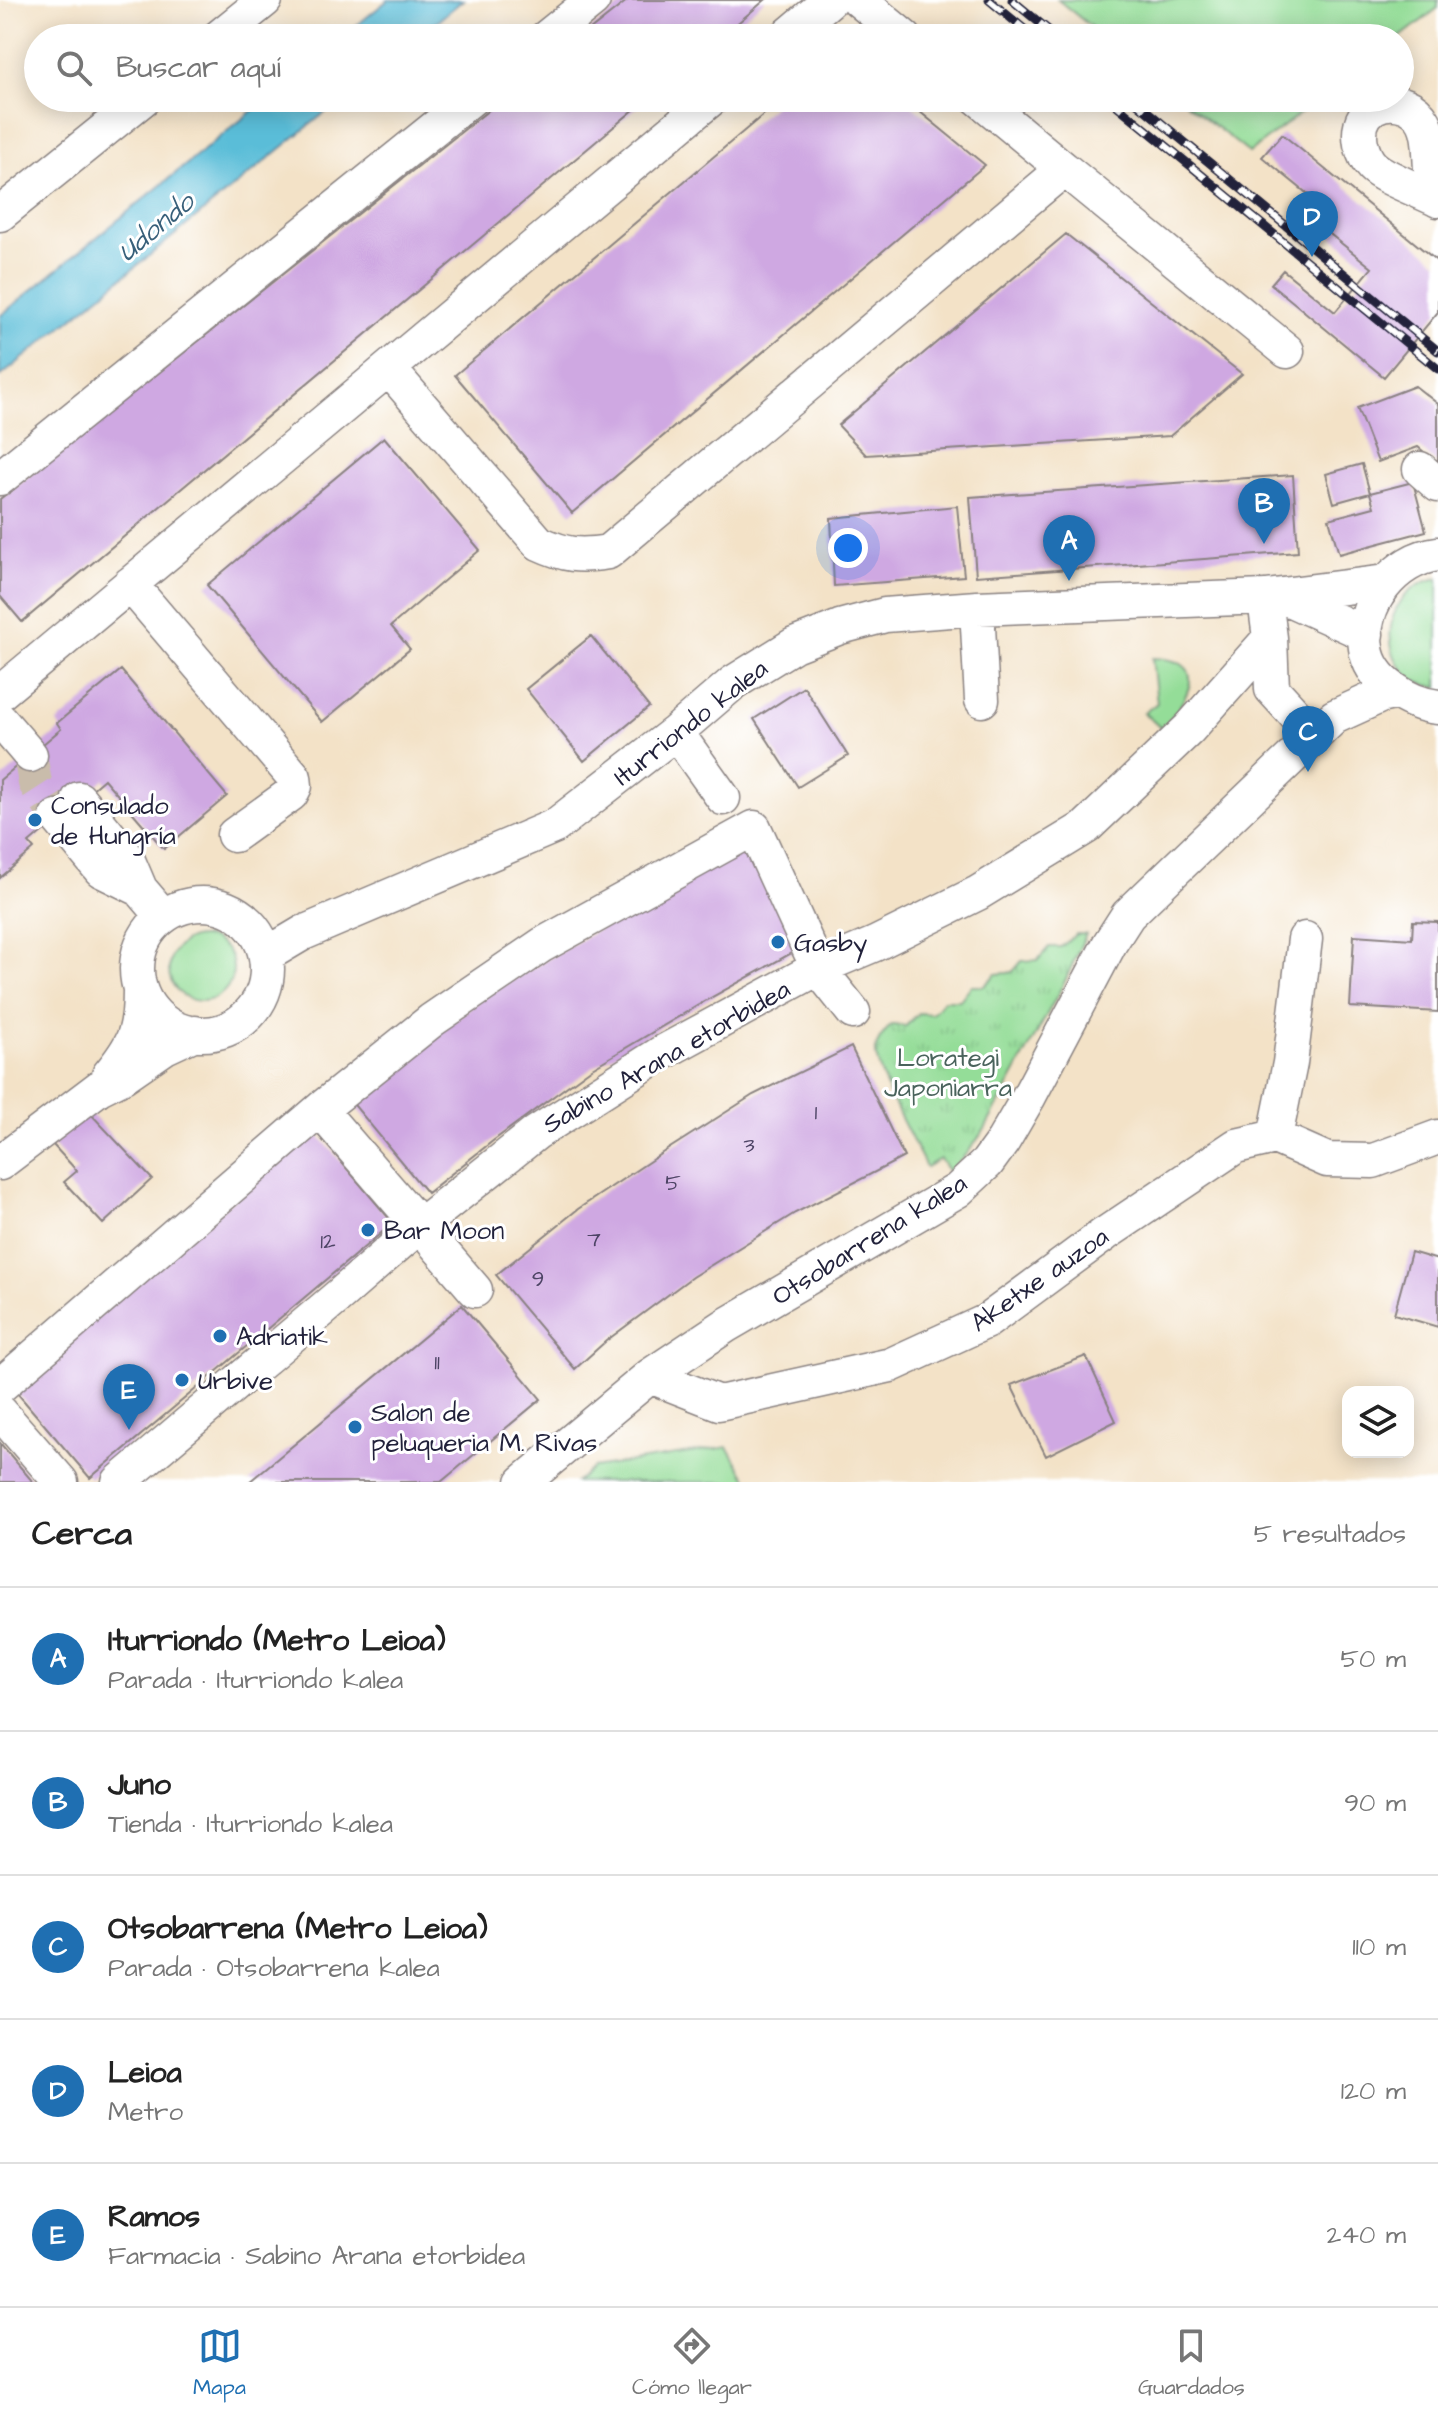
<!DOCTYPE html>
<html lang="es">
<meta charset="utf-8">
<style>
:root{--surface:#fff;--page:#f6f6f6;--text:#222;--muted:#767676;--line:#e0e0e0;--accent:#1f6fb2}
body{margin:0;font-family:"Architects Daughter",sans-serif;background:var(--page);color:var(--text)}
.controls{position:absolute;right:24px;bottom:24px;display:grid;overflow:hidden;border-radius:16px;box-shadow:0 4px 20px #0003}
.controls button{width:72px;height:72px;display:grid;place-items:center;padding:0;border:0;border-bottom:2px solid var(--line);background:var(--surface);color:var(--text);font:40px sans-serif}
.you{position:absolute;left:848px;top:548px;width:28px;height:28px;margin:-20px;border:6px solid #fff;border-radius:50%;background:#1a73e8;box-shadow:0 0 0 12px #1a73e833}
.badge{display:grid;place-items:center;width:52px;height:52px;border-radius:50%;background:var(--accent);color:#fff;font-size:26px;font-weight:700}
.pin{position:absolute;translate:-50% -66px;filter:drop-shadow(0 2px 4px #0008)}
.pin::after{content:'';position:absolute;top:42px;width:28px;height:24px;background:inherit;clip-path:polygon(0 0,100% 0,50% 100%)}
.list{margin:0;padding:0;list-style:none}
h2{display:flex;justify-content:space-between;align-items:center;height:104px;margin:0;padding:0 32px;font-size:34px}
h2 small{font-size:26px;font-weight:400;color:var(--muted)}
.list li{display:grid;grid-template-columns:52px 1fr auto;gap:24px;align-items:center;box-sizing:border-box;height:144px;padding:0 32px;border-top:2px solid var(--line)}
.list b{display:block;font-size:30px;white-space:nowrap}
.list p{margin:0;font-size:26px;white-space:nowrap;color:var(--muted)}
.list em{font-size:26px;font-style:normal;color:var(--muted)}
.icon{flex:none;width:44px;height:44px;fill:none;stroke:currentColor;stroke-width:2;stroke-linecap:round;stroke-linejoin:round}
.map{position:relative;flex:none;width:1438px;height:1482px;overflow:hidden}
.search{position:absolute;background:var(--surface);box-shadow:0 4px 20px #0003;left:24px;right:24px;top:24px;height:88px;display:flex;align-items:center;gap:20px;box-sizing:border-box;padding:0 28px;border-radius:44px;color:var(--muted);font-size:30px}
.sheet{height:824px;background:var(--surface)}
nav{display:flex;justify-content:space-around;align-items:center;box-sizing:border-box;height:112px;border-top:2px solid var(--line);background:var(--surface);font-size:22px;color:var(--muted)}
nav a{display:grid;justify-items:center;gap:4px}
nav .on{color:var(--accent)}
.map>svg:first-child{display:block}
.grass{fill:#94dd98;stroke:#5b806a;stroke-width:2}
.park{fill:url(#park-tufts);stroke:#5b806a;stroke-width:2}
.water{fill:#5abdd8;stroke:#3e708a;stroke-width:2}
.building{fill:#cfa8e2}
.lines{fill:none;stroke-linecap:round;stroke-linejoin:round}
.minor-tunnel{stroke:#c9bcab;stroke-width:34;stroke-dasharray:34 17;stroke-linecap:butt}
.minor-casing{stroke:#8a8281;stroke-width:37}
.minor{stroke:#fff;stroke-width:34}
.rail-casing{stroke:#22223b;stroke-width:9}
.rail{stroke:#fff;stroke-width:6;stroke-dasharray:18;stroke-linecap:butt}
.poi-dot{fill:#1f6fb2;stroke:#fff;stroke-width:3}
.labels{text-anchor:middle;stroke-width:6;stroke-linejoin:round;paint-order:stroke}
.number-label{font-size:22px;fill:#4d4465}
.street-label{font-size:26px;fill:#22223b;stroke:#fff}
.poi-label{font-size:26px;fill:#22223b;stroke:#fff;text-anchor:start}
.park-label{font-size:26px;fill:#4a635c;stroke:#fff}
.water-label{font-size:28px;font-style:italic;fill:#38607a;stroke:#fff}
</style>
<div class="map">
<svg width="1438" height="1482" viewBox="0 0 1438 1482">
<defs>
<pattern id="park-tufts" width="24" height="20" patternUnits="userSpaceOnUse" patternTransform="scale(2)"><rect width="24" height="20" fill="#94dd98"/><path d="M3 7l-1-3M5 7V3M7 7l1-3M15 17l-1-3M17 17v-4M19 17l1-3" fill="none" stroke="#7fbd84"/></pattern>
</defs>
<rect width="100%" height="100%" fill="#fff"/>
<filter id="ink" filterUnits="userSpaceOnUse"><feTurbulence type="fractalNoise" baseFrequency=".0125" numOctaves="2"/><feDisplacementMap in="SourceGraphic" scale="16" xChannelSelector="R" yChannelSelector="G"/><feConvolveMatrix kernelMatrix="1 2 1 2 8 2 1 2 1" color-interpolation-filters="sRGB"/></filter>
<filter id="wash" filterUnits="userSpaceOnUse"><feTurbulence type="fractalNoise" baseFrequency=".006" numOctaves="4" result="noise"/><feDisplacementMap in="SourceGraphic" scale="32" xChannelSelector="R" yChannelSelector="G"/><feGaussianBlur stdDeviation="1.8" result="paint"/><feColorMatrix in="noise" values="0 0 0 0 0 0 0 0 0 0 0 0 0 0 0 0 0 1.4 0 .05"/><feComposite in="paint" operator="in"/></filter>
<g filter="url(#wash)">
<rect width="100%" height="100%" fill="#f3e2c7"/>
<!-- grass -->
<path class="grass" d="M1058 0H1438V8L1399 38H1105Z
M1180 98H1320L1249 153Z
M1438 578V687C1377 683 1372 592 1438 578Z
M1152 658C1216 660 1185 700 1163 730L1144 713 1157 703Z
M169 969a32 32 0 1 1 64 0a32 32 0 1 1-64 0Z
M728 1447 749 1482H576L593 1468Z"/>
<!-- park -->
<path class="park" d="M1076 934H1086L1065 981 985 1129 968 1152 949 1172 940 1159 926 1167C914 1142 877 1077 876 1052 875 1042 885 1032 891 1025L906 1026 918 1013 932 1014 944 1000H960L971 986H984L996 974C1016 971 1008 977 1022 961L1038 960 1049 947H1061Z"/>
<!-- water -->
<path class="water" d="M388 0H463L417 38H341Z
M268 98H343L0 377V316Z"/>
<g id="blocks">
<!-- building -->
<path class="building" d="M628 0H765L720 38H580Z
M504 98H648L22 622 0 596V499Z
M783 98H903L985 165 572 513 455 375Z
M1282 134 1438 262V312L1384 377 1271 284 1283 270 1335 312 1372 268 1320 226 1331 213 1262 157Z
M1066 234 1242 374 1170 436 866 455 838 425Z
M1415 386 1438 404V464L1418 447 1378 462 1357 408Z
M384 437 480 550 391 626 410 649 322 722 207 585Z
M1362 464 1370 493 1413 482 1426 531 1339 554 1329 519 1374 507 1370 493 1334 503 1326 474Z
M1293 475 1298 552 976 576 970 497Z
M957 506 964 576 834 586 831 518Z
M591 636 649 707 584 761 526 689Z
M121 670 227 796 164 849 104 779 29 843 34 849 0 878V780L61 729 57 723Z
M804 687 848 756 798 787 754 719Z
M752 840 797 950 712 997 592 1068 494 1140 427 1193 350 1100 487 995Z
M1413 921 1438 922V1012L1350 1007 1354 935 1412 939Z
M851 1047 904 1157 795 1213 692 1277 606 1341 575 1369 496 1275 578 1209 662 1153 753 1095Z
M89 1112 152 1179 103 1224 64 1182 77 1171 53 1145Z
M315 1131 393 1223 90 1478 12 1387Z
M1411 1252 1438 1260V1327L1394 1314Z
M462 1305 541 1399 441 1482H249Z
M1086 1356 1116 1421 1046 1456 1011 1385Z
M0 1443 33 1482H0Z"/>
</g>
</g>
<g filter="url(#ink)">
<use href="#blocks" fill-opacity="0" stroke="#8a8281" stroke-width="2"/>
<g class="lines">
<!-- minor-tunnel -->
<path class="minor-tunnel" d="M30 755 35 783 57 817"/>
<!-- minor casing -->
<g class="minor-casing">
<path id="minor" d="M859 0 905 38
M218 38 265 0
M546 38 593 0
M785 38 830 0
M1064 169 1287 351
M1438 195C1425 168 1435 143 1424 122 1407 90 1352 98 1361 144 1363 152 1366 160 1372 166 1382 177 1423 192 1438 200
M0 214 144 98
M389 369 539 543C565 555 579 557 608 552L1064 169 978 98
M1420 469 1438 485
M0 478 472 98
M1438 554C1395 559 1359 604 1366 648 1370 680 1408 704 1438 707
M130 584 294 777 295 786 291 794 234 835
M1282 596 1366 634
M977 608 982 700
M1270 638 1272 689 1305 725
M0 693 712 98
M0 720 30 755
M676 732 723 798
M79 799 126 856 140 889 163 916
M57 817 101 870 140 889
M137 969a65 65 0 1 1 130 0a65 65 0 1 1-130 0Z
M266 955 303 933 555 826 676 732 733 683 794 645 840 627 885 615 977 608 1266 597 1386 582
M109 1075C135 1043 140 1031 140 990
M320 1110 475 1290
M1275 1137 1290 1063 1305 939
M0 1163 99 1088 123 1076 165 1047 195 1033
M650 1376 719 1403 891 1365 987 1321 1105 1234 1236 1146 1275 1137 1327 1160 1373 1161 1438 1137
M0 1386 322 1108 432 1020 542 945 754 828 818 968 853 1012
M0 1412 61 1482
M119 1482 340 1295 419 1226 536 1133 660 1054 818 968 875 944 978 893 1086 827 1189 729 1270 638 1267 615
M523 1482 650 1376 725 1326 958 1190 987 1163 1003 1141 1028 1098 1110 943 1128 915 1334 717 1380 696 1398 692"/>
</g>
<!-- minor -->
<use href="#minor" class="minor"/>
<!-- rail casing -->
<g class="rail-casing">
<path id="rail" d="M989 0 1035 38
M1012 0 1058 38
M1108 98 1438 369
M1131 98 1438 351"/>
</g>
<!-- rail -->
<use href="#rail" class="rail"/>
</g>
</g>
<!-- markers -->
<g class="poi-dot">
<circle cx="35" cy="820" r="8"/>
<circle cx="778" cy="942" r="8"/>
<circle cx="368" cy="1230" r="8"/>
<circle cx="220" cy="1336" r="8"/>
<circle cx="182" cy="1380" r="8"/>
<circle cx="355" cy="1427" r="8"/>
</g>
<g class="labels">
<!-- number labels -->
<g class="number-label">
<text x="816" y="1119">1</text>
<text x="749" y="1152">3</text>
<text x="673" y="1190">5</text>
<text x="594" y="1246">7</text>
<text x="328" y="1248">12</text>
<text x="538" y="1286">9</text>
<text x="437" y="1369">11</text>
</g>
<!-- street labels -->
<g class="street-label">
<text transform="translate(690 722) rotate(-38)" y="9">Iturriondo kalea</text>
<text transform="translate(666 1056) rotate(-30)" y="9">Sabino Arana etorbidea</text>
<text transform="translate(869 1239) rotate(-32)" y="9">Otsobarrena kalea</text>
<text transform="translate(1039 1279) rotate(-35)" y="9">Aketxe auzoa</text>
</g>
<!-- poi labels -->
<g class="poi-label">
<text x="51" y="814">Consulado<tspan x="51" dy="30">de Hungría</tspan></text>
<text x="794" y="951">Gasby</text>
<text x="384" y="1239">Bar Moon</text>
<text x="236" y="1345">Adriatik</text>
<text x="198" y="1389">Urbive</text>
<text x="371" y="1421">Salon de<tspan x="371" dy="30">peluqueria M. Rivas</tspan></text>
</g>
<!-- park labels -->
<g class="park-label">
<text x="948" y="1066">Lorategi<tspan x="948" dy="30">Japoniarra</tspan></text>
</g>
<!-- water labels -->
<g class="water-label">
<text transform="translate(155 226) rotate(-40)" y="10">Udondo</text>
</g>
</g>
</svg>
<div class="controls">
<button><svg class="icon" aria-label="layers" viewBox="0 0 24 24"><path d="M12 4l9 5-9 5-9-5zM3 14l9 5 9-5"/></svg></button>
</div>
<div class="you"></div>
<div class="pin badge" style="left:1069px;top:581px">A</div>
<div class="pin badge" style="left:1264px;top:544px">B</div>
<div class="pin badge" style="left:1308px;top:772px">C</div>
<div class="pin badge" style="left:1312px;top:257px">D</div>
<div class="pin badge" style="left:129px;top:1430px">E</div>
<div class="search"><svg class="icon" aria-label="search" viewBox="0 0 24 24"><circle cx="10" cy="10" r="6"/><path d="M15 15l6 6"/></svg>Buscar aquí</div>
</div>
<section class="sheet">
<h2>Cerca<small>5 resultados</small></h2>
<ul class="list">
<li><span class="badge">A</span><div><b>Iturriondo (Metro Leioa)</b><p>Parada · Iturriondo kalea</p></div><em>50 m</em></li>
<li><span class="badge">B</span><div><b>Juno</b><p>Tienda · Iturriondo kalea</p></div><em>90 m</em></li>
<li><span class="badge">C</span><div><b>Otsobarrena (Metro Leioa)</b><p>Parada · Otsobarrena kalea</p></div><em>110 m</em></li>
<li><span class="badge">D</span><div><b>Leioa</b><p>Metro</p></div><em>120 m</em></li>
<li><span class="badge">E</span><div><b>Ramos</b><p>Farmacia · Sabino Arana etorbidea</p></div><em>240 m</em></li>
</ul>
</section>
<nav>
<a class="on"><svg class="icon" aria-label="map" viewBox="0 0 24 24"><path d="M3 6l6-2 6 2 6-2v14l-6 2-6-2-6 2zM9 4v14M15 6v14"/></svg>Mapa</a>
<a><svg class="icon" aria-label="directions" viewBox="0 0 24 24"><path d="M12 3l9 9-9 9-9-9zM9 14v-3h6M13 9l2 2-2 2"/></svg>Cómo llegar</a>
<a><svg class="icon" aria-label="saved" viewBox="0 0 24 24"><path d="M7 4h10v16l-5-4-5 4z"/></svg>Guardados</a>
</nav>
